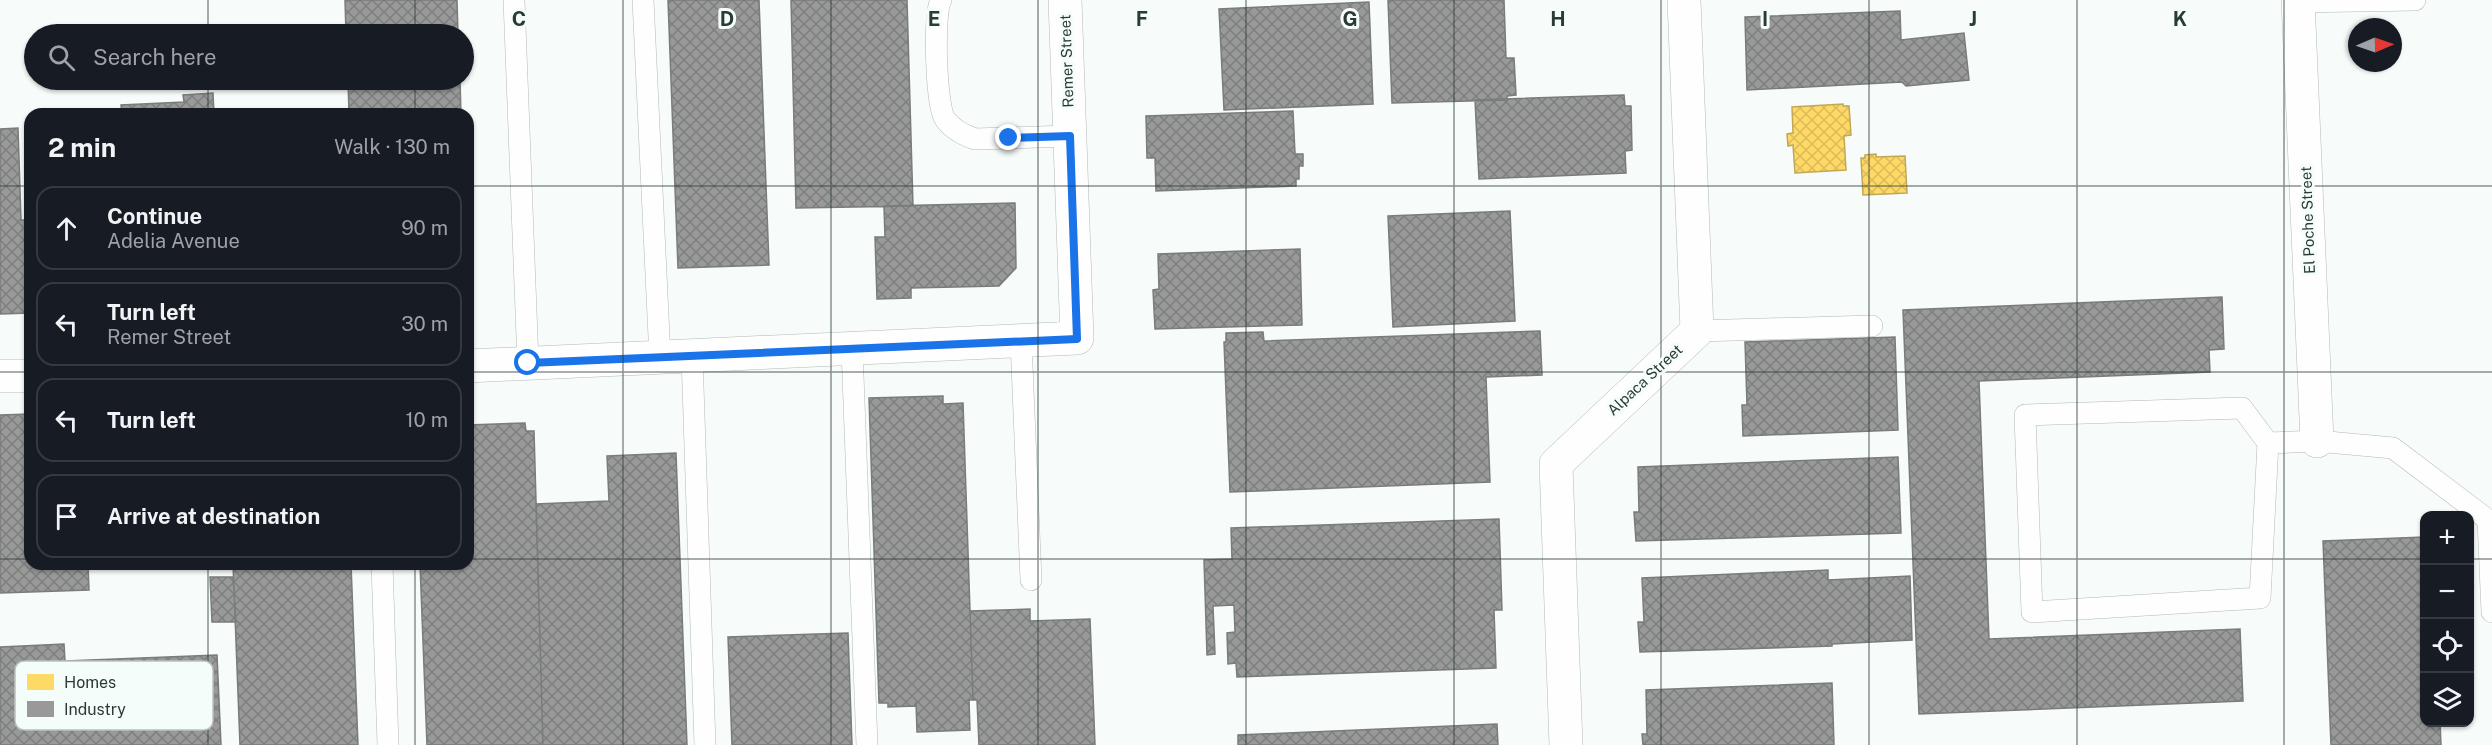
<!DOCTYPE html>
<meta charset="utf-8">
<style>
:root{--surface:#171b24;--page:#242831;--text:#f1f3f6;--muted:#9ea1a6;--line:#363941}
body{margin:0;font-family:"Public Sans",sans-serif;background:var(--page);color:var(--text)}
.controls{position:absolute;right:18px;bottom:18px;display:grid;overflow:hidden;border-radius:12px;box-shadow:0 2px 4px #0004}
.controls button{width:54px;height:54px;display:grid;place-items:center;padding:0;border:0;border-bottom:2px solid var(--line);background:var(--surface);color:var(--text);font:30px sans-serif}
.compass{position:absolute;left:2348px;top:18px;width:54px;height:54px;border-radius:50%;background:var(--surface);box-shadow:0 2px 4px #0004;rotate:88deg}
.stop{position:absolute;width:18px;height:18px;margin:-14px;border:4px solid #1a73e8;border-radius:50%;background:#fff}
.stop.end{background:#1a73e8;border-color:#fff;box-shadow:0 2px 6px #0008}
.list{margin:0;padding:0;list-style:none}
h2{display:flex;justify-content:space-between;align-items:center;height:78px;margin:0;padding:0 24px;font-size:26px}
h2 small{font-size:20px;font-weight:400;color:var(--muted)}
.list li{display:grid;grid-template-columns:39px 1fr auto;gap:18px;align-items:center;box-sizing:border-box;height:84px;margin:0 12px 12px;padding:0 12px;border:2px solid var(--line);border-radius:18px}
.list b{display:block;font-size:22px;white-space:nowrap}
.list p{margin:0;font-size:20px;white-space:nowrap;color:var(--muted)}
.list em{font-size:20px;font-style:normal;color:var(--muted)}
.icon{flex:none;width:33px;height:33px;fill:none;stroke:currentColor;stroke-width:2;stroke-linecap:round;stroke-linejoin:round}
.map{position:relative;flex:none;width:2492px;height:745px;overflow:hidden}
.search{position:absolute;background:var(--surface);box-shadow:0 2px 4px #0004;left:24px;top:24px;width:450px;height:66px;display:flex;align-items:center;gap:15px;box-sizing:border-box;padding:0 21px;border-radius:33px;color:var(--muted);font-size:22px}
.panel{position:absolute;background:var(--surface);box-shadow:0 2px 4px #0004;left:24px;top:108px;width:450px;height:462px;border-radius:18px}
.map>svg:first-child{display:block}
.homes{fill:url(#homes-cross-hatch);stroke:#bfa957;stroke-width:1.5}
.industry{fill:url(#industry-cross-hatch);stroke:#787c7b;stroke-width:1.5}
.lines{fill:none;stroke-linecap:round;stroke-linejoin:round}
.service-casing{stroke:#b1bab6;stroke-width:22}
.minor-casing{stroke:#b1bab6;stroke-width:34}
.service{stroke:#fefefe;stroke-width:21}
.minor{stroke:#fefefe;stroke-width:33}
.route{stroke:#1a73e8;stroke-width:8}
.grid{fill:none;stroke:#2a3a34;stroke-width:1.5;stroke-opacity:0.55}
.labels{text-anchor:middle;stroke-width:6;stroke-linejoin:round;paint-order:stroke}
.street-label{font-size:15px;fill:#2a3a34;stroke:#f5fdfa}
.key{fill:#f5fdfa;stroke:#b8c2bf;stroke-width:1.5}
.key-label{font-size:16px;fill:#2a3a34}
.grid-label{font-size:20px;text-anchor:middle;font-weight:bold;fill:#2a3a34;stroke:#f5fdfa;stroke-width:6;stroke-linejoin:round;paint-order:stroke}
</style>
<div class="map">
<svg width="2492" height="745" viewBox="0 0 2492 745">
<defs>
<pattern id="homes-cross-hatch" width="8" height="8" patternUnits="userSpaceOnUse" patternTransform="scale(1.5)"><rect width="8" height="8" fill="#ffd966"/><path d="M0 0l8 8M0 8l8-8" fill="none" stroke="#dbbb59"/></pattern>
<pattern id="industry-cross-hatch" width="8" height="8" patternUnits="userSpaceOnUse" patternTransform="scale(1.5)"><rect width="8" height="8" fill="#999"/><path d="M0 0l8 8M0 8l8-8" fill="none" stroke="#7d7e7e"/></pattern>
</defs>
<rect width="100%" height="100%" fill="#f7fbf9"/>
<!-- homes -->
<path class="homes" d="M1843 104V106H1849L1851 135 1844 136 1846 170 1795 173 1793 145 1788 146 1787 134 1793 133 1792 107Z
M1876 154V157L1905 156 1907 193 1863 195 1861 158H1865V155Z"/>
<!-- industry -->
<path class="industry" d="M345 0H457L458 34H346Z
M668 0H759L769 265 678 268Z
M791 0H907L913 206 796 208Z
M1388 0H1504L1506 58H1514L1516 95 1507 96V100L1392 103Z
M1369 2 1373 104 1224 110 1219 9Z
M1900 11 1901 40 1964 33 1969 80 1906 86 1902 82 1747 90 1745 17Z
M348 80H460L461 114H349Z
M213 93 214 114H122L121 105 184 102 183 95Z
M1624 95 1625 106H1631L1632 150 1625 151 1626 173 1479 179 1475 100Z
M1293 111 1295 154H1303V166H1299V179H1296V186L1156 191 1155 158H1147L1146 116Z
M18 128 21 220H30V313L0 314V129Z
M1015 203 1016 268 999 286 911 288V298L877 299 875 237H885L884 206Z
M1510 211 1515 321 1393 327 1388 216Z
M1300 249 1302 325 1155 329 1153 290 1159 289 1158 254Z
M2222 297 2224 349 2209 350 2210 372 1979 381 1989 639 2240 629 2243 701 1919 714 1903 310Z
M1540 331 1542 375 1486 377 1490 482 1230 492 1224 342H1226V333L1263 332 1264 341Z
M1895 337 1898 430 1743 436 1742 405H1747L1745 342Z
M943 396V404L963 403 973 700H969L970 730 917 732 916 702 915 706 888 707V703H879L869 398Z
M30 414V564H88L89 590 0 593V415Z
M525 423 526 431H534L543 745H427L420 564H468V425Z
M676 453 687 745H543L536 504 609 501 607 456Z
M1898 457 1901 533 1636 541 1634 512H1639L1638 467Z
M1499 519 1502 610H1494L1496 668 1237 677 1236 663 1228 664 1227 633 1235 632 1234 605 1213 606 1215 654 1207 655 1204 560 1232 559 1231 528Z
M2424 537V722H2440L2441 745H2331L2323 541Z
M233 564H351L358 745H240Z
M1828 570V580L1910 576 1912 640 1832 644V646L1640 652 1638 622H1644L1642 578Z
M210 577H233L236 622H212Z
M1030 609V621L1090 619 1095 745H979L977 700H973L970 611Z
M848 633 852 745H732L728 637Z
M64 644 65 661 217 655 221 745H0V647Z
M1832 683 1834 745H1643L1642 734H1647L1646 690Z
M1497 724 1498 745H1238V735Z"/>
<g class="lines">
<!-- service casing -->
<g class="service-casing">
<path id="service" d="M514 0 528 363
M643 0 660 358
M941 0C933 14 936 106 945 119 953 130 963 135 975 139L1069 136
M2298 2 2415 0
M1697 331 1872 326
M1021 341 1031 580
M852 349 867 745
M692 356 705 745
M2268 443 2260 598 2032 612 2025 415 2242 408 2268 443 2317 441 2393 448 2488 520 2492 612
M382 564 388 745"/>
</g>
<!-- minor casing -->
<g class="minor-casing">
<path id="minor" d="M2298 0 2317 441
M468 366 1077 338 1065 0
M0 376H30
M1566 745 1556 464 1697 331 1684 0"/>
</g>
<!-- service -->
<use href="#service" class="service"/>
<!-- minor -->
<use href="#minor" class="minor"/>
</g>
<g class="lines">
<!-- route -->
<path class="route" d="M528 363 1077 339 1070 136 1009 138"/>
</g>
<!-- grid -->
<path class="grid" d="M208 0V34M415 0V34M623 0V745M831 0V745M1038 0V745M1246 0V745M1454 0V745M1661 0V745M1869 0V745M2077 0V745M2284 0V745M208 80V114M415 80V114M0 186H30M468 186H2492M0 372H30M468 372H2492M0 559H30M468 559H2424M2470 559H2492M208 564V745M415 564V745"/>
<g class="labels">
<!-- street labels -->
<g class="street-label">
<text transform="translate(1067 61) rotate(-92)" y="5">Remer Street</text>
<text transform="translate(2308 220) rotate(-92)" y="5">El Poche Street</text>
<text transform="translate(1645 380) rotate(-43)" y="5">Alpaca Street</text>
</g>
</g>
<!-- legend -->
<rect x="15" y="661" width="198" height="69" rx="9" class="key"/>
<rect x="27" y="674" width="27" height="16" fill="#ffd966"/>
<rect x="27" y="701" width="27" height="16" fill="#999"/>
<g class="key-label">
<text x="64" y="688">Homes</text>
<text x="64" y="715">Industry</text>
</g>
<g class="grid-label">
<text x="519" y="26">C</text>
<text x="727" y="26">D</text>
<text x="934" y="26">E</text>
<text x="1142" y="26">F</text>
<text x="1350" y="26">G</text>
<text x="1558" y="26">H</text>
<text x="1765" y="26">I</text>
<text x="1973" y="26">J</text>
<text x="2180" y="26">K</text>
</g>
</svg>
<div class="controls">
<button>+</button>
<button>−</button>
<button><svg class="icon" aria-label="locate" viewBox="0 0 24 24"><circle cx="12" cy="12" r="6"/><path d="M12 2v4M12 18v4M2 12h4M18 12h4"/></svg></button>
<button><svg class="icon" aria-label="layers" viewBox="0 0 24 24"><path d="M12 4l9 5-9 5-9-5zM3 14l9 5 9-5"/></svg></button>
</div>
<svg class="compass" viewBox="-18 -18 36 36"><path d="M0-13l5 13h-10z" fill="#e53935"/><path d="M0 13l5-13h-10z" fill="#9ea1a6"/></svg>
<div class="stop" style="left:528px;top:363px"></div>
<div class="stop end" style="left:1009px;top:138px"></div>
<div class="search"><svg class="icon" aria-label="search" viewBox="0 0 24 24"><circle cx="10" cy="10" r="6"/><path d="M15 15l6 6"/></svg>Search here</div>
<section class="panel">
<h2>2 min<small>Walk · 130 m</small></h2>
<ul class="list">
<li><svg class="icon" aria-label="ahead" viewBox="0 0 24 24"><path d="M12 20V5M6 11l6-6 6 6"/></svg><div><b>Continue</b><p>Adelia Avenue</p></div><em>90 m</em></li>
<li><svg class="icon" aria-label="left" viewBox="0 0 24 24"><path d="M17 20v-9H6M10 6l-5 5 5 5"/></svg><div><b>Turn left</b><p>Remer Street</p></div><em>30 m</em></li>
<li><svg class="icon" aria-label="left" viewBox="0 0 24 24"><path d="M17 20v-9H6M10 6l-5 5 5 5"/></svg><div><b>Turn left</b></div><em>10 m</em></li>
<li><svg class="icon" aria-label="arrive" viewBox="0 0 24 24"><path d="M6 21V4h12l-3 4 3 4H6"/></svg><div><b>Arrive at destination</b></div></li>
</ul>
</section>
</div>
